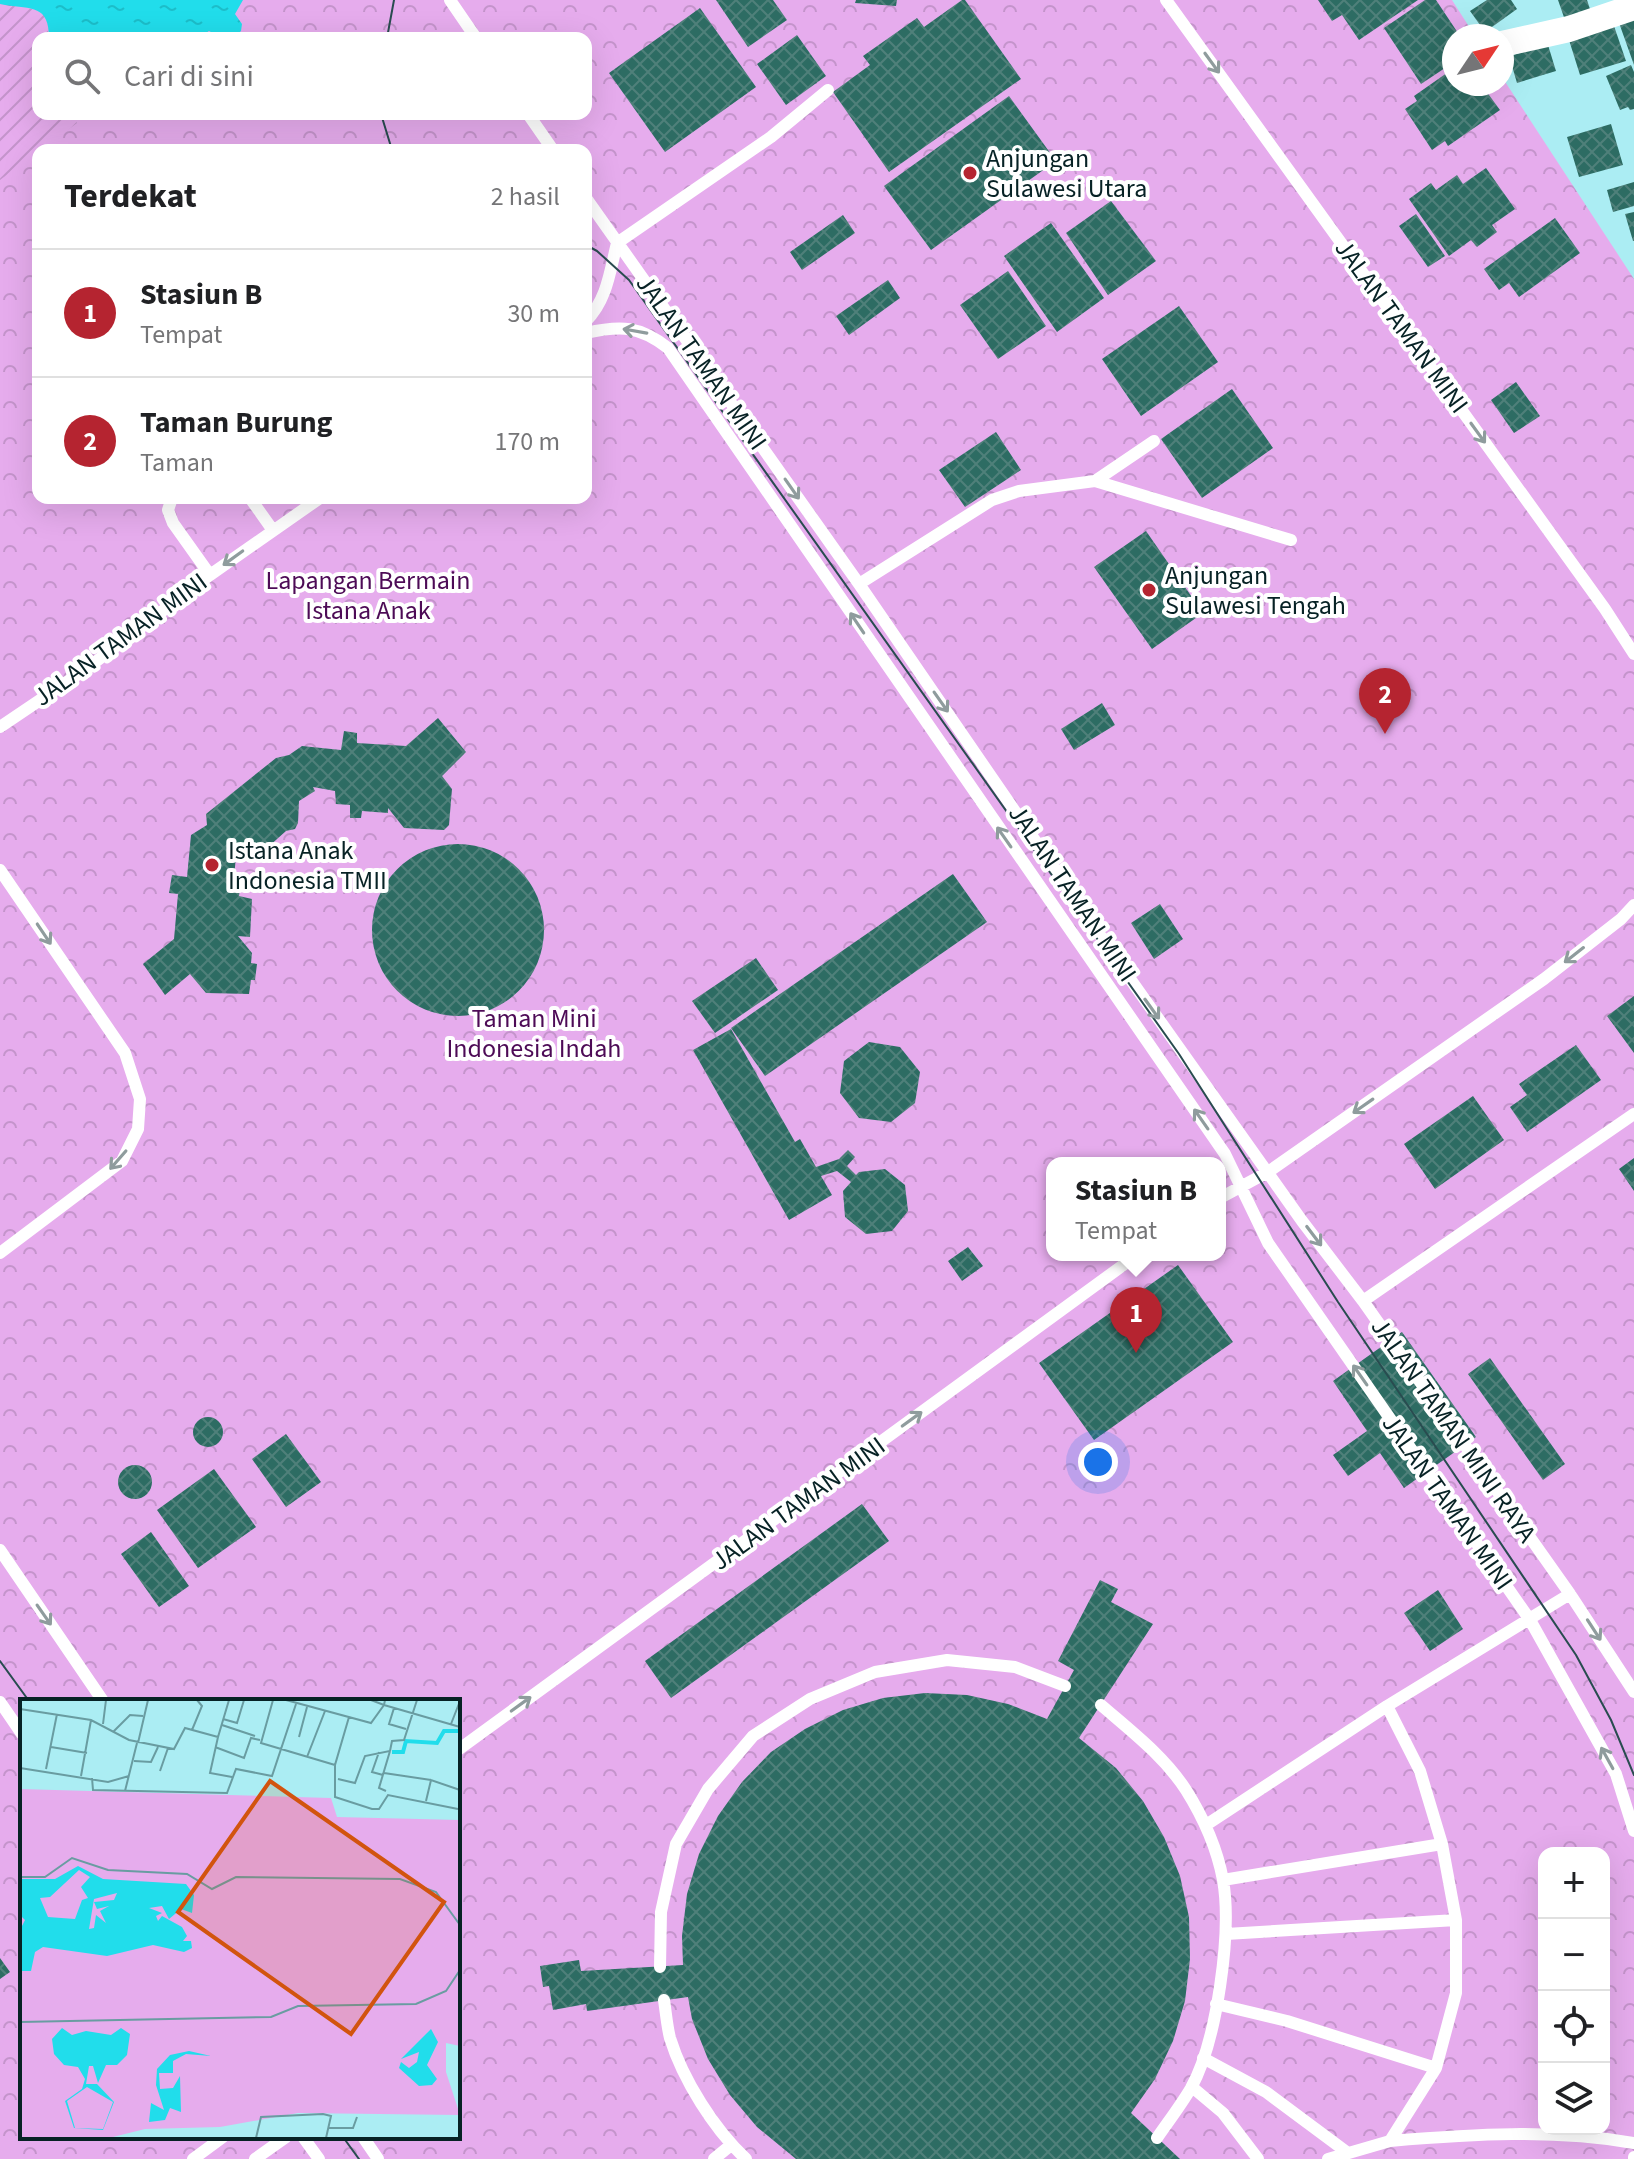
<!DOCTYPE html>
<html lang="id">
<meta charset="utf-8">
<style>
:root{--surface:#fff;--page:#f2f2f2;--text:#202124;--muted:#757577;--line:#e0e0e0;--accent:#b52430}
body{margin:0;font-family:"Source Sans 3",sans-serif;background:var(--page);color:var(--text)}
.controls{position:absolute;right:24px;bottom:24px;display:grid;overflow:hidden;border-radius:16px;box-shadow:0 8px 32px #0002}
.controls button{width:72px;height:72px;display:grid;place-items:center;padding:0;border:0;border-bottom:2px solid var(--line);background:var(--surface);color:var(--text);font:40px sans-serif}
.compass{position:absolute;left:1442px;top:24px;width:72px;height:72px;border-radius:50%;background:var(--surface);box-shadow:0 8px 32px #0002;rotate:55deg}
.you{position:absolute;left:1098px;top:1462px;width:28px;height:28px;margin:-20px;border:6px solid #fff;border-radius:50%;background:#1a73e8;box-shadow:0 0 0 12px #1a73e833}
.badge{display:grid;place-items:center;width:52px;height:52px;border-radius:50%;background:var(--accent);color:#fff;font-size:26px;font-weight:700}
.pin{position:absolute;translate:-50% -66px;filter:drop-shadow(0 2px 4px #0008)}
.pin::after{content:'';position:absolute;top:42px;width:28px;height:24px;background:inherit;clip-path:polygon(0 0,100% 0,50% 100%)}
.popup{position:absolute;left:1046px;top:1157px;width:180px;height:104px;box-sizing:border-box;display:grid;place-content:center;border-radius:16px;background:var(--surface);filter:drop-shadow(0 2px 6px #0005);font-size:26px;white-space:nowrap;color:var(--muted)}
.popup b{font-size:30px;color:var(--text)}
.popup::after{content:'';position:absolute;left:50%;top:100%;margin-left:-16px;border:16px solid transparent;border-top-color:var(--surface)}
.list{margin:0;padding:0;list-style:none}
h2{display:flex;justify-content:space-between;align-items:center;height:104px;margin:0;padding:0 32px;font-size:34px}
h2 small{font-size:26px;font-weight:400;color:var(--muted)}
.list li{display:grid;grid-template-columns:52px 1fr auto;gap:24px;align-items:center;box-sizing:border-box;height:128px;padding:0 32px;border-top:2px solid var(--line)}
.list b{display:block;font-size:30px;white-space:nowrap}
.list p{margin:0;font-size:26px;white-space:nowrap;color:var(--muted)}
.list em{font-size:26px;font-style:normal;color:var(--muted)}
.icon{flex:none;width:44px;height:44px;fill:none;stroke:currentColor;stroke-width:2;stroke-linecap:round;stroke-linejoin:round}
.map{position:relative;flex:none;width:1634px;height:2159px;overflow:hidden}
.search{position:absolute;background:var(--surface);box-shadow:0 8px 32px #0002;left:32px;top:32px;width:560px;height:88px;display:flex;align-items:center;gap:20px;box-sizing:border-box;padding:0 28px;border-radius:16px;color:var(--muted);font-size:30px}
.panel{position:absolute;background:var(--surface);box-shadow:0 8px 32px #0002;left:32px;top:144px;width:560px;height:360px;border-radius:16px}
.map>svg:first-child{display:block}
.park{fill:url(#park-crowns);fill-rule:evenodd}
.garden{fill:url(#garden-furrows)}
.water{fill:url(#water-ripples)}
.building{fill:url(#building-cross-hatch)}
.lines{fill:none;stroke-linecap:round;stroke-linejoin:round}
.service{stroke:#fff;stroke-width:12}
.minor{stroke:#fff;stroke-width:26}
.tram{stroke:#294c50;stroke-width:2}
.oneway{stroke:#8f9c9d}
.poi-dot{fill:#b52430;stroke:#fff;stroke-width:3}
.labels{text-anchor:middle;stroke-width:8;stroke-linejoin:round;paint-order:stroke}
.poi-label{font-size:26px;fill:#072225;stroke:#fff;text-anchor:start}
.street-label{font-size:26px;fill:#072225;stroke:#fff}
.park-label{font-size:26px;fill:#4d0b56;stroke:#fff}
.inset-river{fill:none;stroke:#21ddeb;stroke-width:4}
.inset-road{fill:none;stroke:#699ca1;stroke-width:2}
.view{fill:#d2540e;fill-opacity:0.15;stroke:#d2540e;stroke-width:4}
.inset-edge{fill:none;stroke:#072225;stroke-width:4}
</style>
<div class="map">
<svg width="1634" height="2159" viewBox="0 0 1634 2159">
<defs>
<pattern id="park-crowns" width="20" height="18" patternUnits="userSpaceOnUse" patternTransform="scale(2)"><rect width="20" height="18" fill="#e6aced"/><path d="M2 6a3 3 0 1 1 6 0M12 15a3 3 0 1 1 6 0" fill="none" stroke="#c494cb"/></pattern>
<pattern id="garden-furrows" width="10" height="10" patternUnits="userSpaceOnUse" patternTransform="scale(2)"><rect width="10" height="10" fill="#e6aced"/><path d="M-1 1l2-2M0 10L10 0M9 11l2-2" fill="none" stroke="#c494cb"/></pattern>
<pattern id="water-ripples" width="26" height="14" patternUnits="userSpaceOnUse" patternTransform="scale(2)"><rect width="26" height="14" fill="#21ddeb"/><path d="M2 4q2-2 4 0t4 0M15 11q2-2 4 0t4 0" fill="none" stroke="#1cbdc9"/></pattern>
<pattern id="building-cross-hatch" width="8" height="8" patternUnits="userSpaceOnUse" patternTransform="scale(2)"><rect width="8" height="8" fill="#2d6c63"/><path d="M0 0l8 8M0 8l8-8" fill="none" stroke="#4f807a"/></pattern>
</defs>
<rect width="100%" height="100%" fill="#abedf3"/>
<!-- park -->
<path class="park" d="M0 0H1452L1475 36H1454V84H1502V77L1634 279V2159H0ZM38 38H586V114H38ZM38 150H586V498H38ZM1052 1163H1220V1255H1052ZM22 1701H458V2137H22ZM1544 1853H1604V2129H1544Z"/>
<!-- garden -->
<path class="garden" d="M0 4 33 9 46 16 49 38H38V114H72L77 123 0 180Z"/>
<!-- water -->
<path class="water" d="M0 0H243L235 14 242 24 241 31 233 38H222L209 31 198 38H49C49 5 32 9 5 5L0 4Z"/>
<!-- building -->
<path class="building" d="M716 0H773L787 20 748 47Z
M856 0H897L896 6 855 3Z
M962 0H965L1021 79 889 172 833 92 870 65 863 56 917 18 924 27Z
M1318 0H1418L1359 40 1342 15 1332 21Z
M1425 0H1436L1460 36H1454V62L1421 84 1384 28Z
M1487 0H1511L1517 9 1485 32 1470 11Z
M1558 0H1587L1593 18 1567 26Z
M700 8 756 87 665 152 609 73Z
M1634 14V65L1618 20Z
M1614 26 1626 61 1580 75 1569 40Z
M797 35 826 76 786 105 757 64Z
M1548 45 1556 71 1517 83 1509 56Z
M1631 65 1634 72V109L1630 110 1628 107 1620 110 1606 76Z
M1454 68V84H1481L1500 110 1448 146 1445 141 1432 150 1405 109 1417 101 1414 96Z
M1009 96 1056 161 931 250 884 186Z
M1611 124 1623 165 1579 177 1567 137Z
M1486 168 1515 209 1492 225 1497 232 1477 247 1471 240 1449 256 1409 199 1431 183 1436 190 1457 175 1463 184Z
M1634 182V206L1613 212 1607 190Z
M1111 201 1156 261 1108 295 1066 233Z
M1634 212V241H1633L1625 214Z
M1416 214 1445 256 1428 267 1399 226Z
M843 215 855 233 802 270 790 252Z
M1555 218 1580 253 1519 297 1509 283 1499 290 1484 269Z
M1051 223 1104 298 1057 332 1004 256Z
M1008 271 1046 326 998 359 960 305Z
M888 280 900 298 849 335 836 316Z
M1179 306 1218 362 1141 416 1102 359Z
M1516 382 1540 416 1514 433 1491 400Z
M1232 389 1273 448 1202 498 1161 439Z
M996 432 1021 470 965 507 939 470Z
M1146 531 1203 613 1152 649 1094 567Z
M1102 703 1115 725 1074 750 1061 729Z
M438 718 466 752 442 776 452 789 449 825 444 830 404 828 388 808V813L362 811 361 818H350V805L336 804 335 791 313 787 315 791 299 801 298 823 295 829 286 831 267 848 249 844 236 855 234 879 241 880 239 896 252 899 250 937 238 936 252 953 251 963 257 964 255 980H251L249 994 206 993 190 974 165 995 143 964 174 939 178 894 169 893 172 875 187 877 191 835 207 825 206 814 276 758 289 755 302 746 341 750 344 731 357 733V743L406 746Z
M372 930a86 86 0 1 1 172 0a86 86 0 1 1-172 0Z
M953 874 987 922 765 1076 731 1028Z
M1160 904 1183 939 1154 959 1131 923Z
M756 958 778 990 715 1033 692 1001Z
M1634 996V1053L1607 1016Z
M731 1029 795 1142 800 1139 816 1167 839 1159 848 1150 855 1157 847 1166 856 1175 859 1172 885 1169 905 1185 908 1211 892 1231 866 1234 845 1217 843 1191 851 1182 837 1171 821 1176 832 1195 789 1220 693 1050Z
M869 1042 900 1047 920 1072 915 1103 891 1122 859 1118 840 1093 844 1061Z
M1576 1045 1601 1080 1527 1132 1510 1107 1527 1095 1519 1084Z
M1473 1096 1504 1140 1435 1189 1404 1144Z
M1634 1158V1191L1619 1169Z
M968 1247 983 1266 962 1281 948 1261Z
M1178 1265 1233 1342 1094 1440 1039 1363Z
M1402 1332 1476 1437 1404 1488 1380 1453 1348 1476 1333 1455 1367 1431 1333 1381Z
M1490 1358 1565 1464 1543 1480 1468 1374Z
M193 1432a15 15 0 1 1 30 0a15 15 0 1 1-30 0Z
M286 1434 321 1482 286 1507 252 1459Z
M118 1482a17 17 0 1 1 34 0a17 17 0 1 1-34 0Z
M214 1469 256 1527 198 1568 157 1510Z
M862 1504 889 1541 671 1698 645 1661Z
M151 1532 189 1586 159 1607 121 1554Z
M1100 1580 1118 1589 1111 1602 1153 1624 1079 1738 1116 1768 1143 1801 1164 1837 1180 1876 1189 1917 1190 1959 1185 2001 1173 2041 1155 2079 1131 2113 1180 2159H796L757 2127 730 2095 708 2059 692 2019 688 1997 587 2011 586 2004 553 2010 549 1986 543 1987 540 1966 579 1960 581 1971 683 1965 682 1936 687 1894 699 1854 718 1816 742 1782 771 1752 805 1729 843 1710 883 1698 925 1693 967 1695 1008 1704 1047 1719 1074 1670 1058 1661Z
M1438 1590 1463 1629 1430 1651 1404 1613Z
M0 1958 10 1972 0 1979Z"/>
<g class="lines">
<!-- service -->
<path class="service" d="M450 0 476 38
M1166 0 1605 609 1634 654
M528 114 553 150
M586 198 859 584 1128 976 1302 1221 1363 1301 1570 1594 1634 1692
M617 243 771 137 828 90
M586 321C607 300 610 271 617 243
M586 333C621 325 640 326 668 348L1225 1154 1268 1243 1530 1620 1616 1774 1634 1831
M1095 481 1154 441
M172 498 168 510 173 523 210 575
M250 498 272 529
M859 584 992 500 1019 491 1095 481 1291 540
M0 727 86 669 210 575 320 498
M0 870 125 1053 140 1099 138 1129 122 1161 0 1253
M1220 1198 1268 1172 1544 979 1621 919 1634 905
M1363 1301 1634 1114
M0 1550 103 1701
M0 1702 22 1734
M1101 1705C1131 1731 1164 1756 1186 1790 1203 1817 1217 1848 1223 1880 1232 1932 1217 2041 1191 2088 1181 2105 1168 2122 1157 2138
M458 1750 1137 1255
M1206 1825 1387 1706 1570 1594
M1223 1880 1442 1844
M1226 1934 1456 1920
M660 1967 661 1912 676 1844 708 1789 753 1736 810 1699 875 1672 947 1660 1015 1667 1065 1686
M664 2000C666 2013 667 2026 670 2038 683 2080 714 2129 746 2159
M1216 2004 1287 2021 1436 2068
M1203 2058 1266 2092 1348 2153
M1192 2087 1223 2113 1258 2159
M303 2137 319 2159
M363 2137 378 2159
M1390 2141C1473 2134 1552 2129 1634 2143
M193 2159 223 2137
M255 2159 286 2137
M714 2159 731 2145
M1328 2159 1390 2141 1436 2068 1456 1993V1920L1442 1844 1420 1771 1387 1706
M1634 2159V2157"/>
<!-- minor -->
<path class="minor" d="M1502 44 1569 29 1634 7"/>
<!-- tram -->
<path class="tram" d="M387 38 394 0
M381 114 392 150
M586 245 597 251 629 280 1179 1054 1338 1302 1576 1655 1611 1720 1634 1775
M0 1661 29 1701
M343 2137 359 2159"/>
</g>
<!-- one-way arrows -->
<defs><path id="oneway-shaft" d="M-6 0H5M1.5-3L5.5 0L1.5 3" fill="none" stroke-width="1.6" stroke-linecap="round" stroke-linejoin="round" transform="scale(2)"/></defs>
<g class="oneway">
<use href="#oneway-shaft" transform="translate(1212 63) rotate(54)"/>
<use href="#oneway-shaft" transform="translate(635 331) rotate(-170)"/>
<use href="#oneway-shaft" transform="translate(1478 433) rotate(54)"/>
<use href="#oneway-shaft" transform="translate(792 489) rotate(55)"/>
<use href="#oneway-shaft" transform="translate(233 558) rotate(144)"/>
<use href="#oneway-shaft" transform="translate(857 623) rotate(-124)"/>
<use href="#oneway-shaft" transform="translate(941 702) rotate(55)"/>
<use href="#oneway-shaft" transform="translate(1004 837) rotate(-125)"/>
<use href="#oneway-shaft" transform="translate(44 934) rotate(56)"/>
<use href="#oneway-shaft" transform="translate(1574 955) rotate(142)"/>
<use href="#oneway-shaft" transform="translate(1152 1009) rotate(54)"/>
<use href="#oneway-shaft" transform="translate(1363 1106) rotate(145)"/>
<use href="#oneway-shaft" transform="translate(1201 1119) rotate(-125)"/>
<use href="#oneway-shaft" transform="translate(118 1160) rotate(131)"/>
<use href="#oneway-shaft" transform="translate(1314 1236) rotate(53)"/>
<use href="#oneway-shaft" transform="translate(1360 1375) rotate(-125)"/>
<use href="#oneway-shaft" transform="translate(912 1419) rotate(-36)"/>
<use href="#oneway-shaft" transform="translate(44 1615) rotate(55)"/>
<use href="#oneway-shaft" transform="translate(1594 1630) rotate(57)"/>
<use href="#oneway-shaft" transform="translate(521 1704) rotate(-36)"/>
<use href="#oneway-shaft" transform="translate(1607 1758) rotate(-119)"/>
</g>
<!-- markers -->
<g class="poi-dot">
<circle cx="970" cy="173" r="8"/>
<circle cx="1149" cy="590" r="8"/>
<circle cx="212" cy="865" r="8"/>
</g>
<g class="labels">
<!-- poi labels -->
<g class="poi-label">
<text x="986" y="167">Anjungan<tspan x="986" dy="30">Sulawesi Utara</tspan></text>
<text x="1165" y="584">Anjungan<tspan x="1165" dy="30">Sulawesi Tengah</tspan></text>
<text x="228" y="859">Istana Anak<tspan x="228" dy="30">Indonesia TMII</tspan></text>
</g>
<!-- street labels -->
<g class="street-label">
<text transform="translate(1402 326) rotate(54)" y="9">JALAN TAMAN MINI</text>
<text transform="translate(702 362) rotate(55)" y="9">JALAN TAMAN MINI</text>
<text transform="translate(120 639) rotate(-36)" y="9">JALAN TAMAN MINI</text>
<text transform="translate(1073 893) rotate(56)" y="9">JALAN TAMAN MINI</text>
<text transform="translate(1454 1430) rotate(55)" y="9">JALAN TAMAN MINI RAYA</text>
<text transform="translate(1448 1502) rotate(55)" y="9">JALAN TAMAN MINI</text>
<text transform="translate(798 1503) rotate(-36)" y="9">JALAN TAMAN MINI</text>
</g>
<!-- park labels -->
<g class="park-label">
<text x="368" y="589">Lapangan Bermain<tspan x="368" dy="30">Istana Anak</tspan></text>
<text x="534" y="1027">Taman Mini<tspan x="534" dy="30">Indonesia Indah</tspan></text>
</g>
</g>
<!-- overview -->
<g transform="translate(20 1699)">
<rect width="440" height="440" fill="#abedf3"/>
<path d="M0 90 311 99 317 118 440 121V347L426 344V373L440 416 278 414 200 428 125 430 89 439H0Z" fill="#e6aced"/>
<path d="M59 171 70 179 61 187 68 199 62 200 52 223 28 218 20 199 30 198ZM97 194 94 201 74 203 78 210 89 207 80 212 86 224 76 216 74 229 69 230 74 200ZM135 206 151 219 161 210 172 214 173 244 163 242 167 237 161 227 142 218 138 222 134 217 142 214 129 209Z" fill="#e6aced"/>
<path d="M58 167 83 180 166 185 174 196 172 214 161 210 149 220 142 207 129 209 142 214 136 217 138 222 142 217 162 228 167 237 163 242H171L172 249 164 253 133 246 87 257 23 248 15 253 11 272H1L0 231 5 221 0 216V180H35ZM59 171 70 178 61 188 68 199 62 201 55 220 28 218 20 199 30 198ZM97 194 94 201 74 203 77 210 89 207 80 212 86 224 76 216 74 229 69 230 74 200ZM42 329 52 336 66 332 91 336 101 329 110 335 107 356 97 366H86L78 384 73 367H69L66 385H77L94 403 83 431 54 429 45 402 62 390 65 380 58 368 44 366 34 355 32 340ZM67 388 93 403 83 430 55 429 47 402ZM411 330 418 343 407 366 417 380 412 386 399 387 379 369 381 363 389 369 397 363 399 353 381 360ZM169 352 191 357 166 355 153 362V374H139L140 390 153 389 160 377 161 413 150 409 145 421 129 423 131 404 144 411 136 386 137 370 150 356Z" fill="#21ddeb" fill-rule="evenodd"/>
<path class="inset-river" d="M372 53H383L386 42 417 44 424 32H440"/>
<path class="inset-road" d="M253 1 241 44 315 66M266 1 351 24 364 6 351 1M365 1 364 6 440 28M374 9 369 25 386 30M0 10 71 21 109 41 154 50 165 29 198 38 209 1M329 18 315 66V98L352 110H359L368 96 438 110M203 20 217 24 224 1M83 25 86 1M431 25 440 2M202 26 235 37M172 31 182 7 177 1M93 33 110 16 123 17M198 38 190 74 212 78M279 38 287 8M118 44 128 1M31 48 67 54M195 48 224 59 231 39 240 41M359 53 352 73 363 76M287 58 305 12M114 62 131 63 138 48M0 69 88 83 109 77M26 70 37 15M140 72 148 49M364 74 411 81M61 77 71 21M72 79 73 91 207 94 216 70 252 77 276 5M318 80 335 84 345 57 370 52 372 42 384 41 397 1M105 92 117 44M366 92 359 89 370 52M406 102 411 81 440 91M0 178H25L52 159 88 171 167 175 192 190 216 178 380 180 416 193 440 226M0 323 251 318 278 307 396 305 426 292 440 271M309 429H333L337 418M236 439 241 418 303 415 311 417 306 439"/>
<path class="view" d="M250 82 424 203 331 335 158 213Z"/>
<rect width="440" height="440" class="inset-edge"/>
</g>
</svg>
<div class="controls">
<button>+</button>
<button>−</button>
<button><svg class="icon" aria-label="locate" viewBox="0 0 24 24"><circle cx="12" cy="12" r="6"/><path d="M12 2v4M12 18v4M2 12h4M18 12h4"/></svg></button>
<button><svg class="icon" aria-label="layers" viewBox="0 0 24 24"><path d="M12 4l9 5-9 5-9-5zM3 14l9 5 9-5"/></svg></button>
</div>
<svg class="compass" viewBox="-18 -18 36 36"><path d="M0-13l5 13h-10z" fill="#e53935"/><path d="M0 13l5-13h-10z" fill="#757577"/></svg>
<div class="you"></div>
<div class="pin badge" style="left:1136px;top:1353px">1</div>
<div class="popup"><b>Stasiun B</b>Tempat</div>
<div class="pin badge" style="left:1385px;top:734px">2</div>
<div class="search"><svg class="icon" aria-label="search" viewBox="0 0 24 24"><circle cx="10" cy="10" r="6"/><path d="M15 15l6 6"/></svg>Cari di sini</div>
<section class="panel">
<h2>Terdekat<small>2 hasil</small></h2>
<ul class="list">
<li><span class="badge">1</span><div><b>Stasiun B</b><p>Tempat</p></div><em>30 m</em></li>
<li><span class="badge">2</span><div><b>Taman Burung</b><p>Taman</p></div><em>170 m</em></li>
</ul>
</section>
</div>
